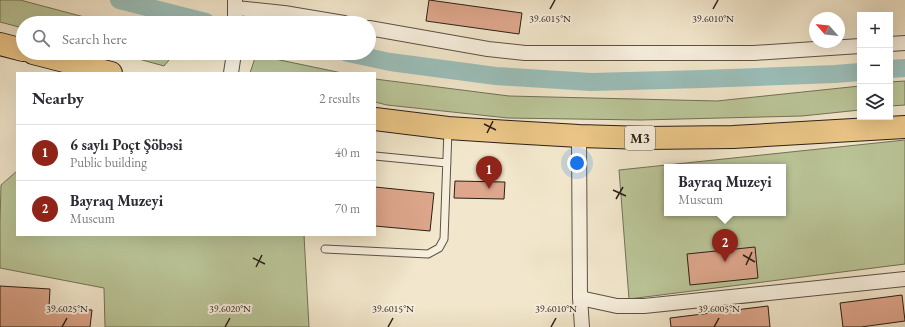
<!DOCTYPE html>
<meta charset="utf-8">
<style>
:root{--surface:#fff;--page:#f7f7f7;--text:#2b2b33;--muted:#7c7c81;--line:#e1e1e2;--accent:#8f2418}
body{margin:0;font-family:"EB Garamond",serif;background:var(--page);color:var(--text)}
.controls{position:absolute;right:12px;top:12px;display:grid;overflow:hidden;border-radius:0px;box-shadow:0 4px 16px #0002}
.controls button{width:36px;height:36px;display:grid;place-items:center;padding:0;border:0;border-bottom:1px solid var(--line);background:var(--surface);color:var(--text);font:20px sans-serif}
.compass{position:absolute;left:809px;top:12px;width:36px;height:36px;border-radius:50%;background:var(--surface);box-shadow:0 4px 16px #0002;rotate:297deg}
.you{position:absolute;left:577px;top:163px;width:14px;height:14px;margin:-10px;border:3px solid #fff;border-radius:50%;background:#1a73e8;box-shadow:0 0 0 6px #1a73e833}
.badge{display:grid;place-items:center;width:26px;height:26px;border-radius:50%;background:var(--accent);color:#fff;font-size:13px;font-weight:700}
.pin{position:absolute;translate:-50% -33px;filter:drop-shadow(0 1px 2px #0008)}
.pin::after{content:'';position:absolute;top:21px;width:14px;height:12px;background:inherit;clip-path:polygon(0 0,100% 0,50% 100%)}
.popup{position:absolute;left:664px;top:164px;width:122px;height:52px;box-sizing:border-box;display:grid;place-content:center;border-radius:0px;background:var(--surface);filter:drop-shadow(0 1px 3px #0005);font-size:13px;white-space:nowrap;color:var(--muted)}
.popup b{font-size:15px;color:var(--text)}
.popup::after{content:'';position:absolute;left:50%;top:100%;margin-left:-8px;border:8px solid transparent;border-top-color:var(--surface)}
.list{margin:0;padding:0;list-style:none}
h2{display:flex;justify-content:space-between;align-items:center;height:52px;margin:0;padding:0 16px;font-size:17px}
h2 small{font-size:13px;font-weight:400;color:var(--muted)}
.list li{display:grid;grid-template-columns:26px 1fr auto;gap:12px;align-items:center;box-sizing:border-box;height:56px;padding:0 16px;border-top:1px solid var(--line)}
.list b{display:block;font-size:15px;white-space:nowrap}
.list p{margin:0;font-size:13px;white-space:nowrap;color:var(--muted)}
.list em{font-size:13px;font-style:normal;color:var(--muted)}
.icon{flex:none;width:22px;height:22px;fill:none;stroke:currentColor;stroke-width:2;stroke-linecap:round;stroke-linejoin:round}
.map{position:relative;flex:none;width:905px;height:327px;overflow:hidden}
.search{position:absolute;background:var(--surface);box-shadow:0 4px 16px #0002;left:16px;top:16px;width:360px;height:44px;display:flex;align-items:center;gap:10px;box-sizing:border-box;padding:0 14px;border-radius:22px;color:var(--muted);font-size:15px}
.panel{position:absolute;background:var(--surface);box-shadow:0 4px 16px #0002;left:16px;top:72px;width:360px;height:164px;border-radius:0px}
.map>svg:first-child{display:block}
.green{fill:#bac598;stroke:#727257;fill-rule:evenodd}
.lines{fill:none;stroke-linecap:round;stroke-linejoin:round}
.canal{stroke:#9bbfba;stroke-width:18}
.building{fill:#dea78d;stroke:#2b1f16}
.lane-casing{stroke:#5d5144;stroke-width:9}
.street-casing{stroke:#5d5144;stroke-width:16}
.primary-casing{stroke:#2b1f16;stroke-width:24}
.lane{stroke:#f7efde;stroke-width:7}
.street{stroke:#f7efde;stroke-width:14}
.primary{stroke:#e9c486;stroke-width:22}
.ticks{fill:none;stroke:#2b1f16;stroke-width:1.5}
.labels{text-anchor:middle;stroke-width:4;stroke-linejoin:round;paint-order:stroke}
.shield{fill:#f7efde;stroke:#685d52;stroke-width:1}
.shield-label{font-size:14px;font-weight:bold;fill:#2b1f16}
.ticks-label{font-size:10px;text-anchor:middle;fill:#2b1f16;stroke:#f7efde;stroke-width:4;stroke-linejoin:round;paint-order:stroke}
</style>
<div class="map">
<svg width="905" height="327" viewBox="0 0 905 327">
<rect width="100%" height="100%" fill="#f2e7cc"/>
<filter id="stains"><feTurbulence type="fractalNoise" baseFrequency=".005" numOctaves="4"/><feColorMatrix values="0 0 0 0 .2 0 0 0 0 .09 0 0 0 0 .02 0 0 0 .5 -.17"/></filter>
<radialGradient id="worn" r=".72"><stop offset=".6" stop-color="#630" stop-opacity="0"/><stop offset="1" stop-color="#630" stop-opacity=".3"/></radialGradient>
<!-- green -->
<path class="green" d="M0 0H20L107 23H23V28L0 22Z
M117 53H175L164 66Z
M256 55 342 73H250Z
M375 79 509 96 717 101 860 86V110L802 116 641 120 508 118 387 105 375 102Z
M905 81V105L890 106V82Z
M905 140V264L629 299 619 170ZM667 167H783V213H667Z
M17 171V235H304L309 327H105L104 288 0 268V222L1 185Z"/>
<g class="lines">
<!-- canal -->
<path class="canal" d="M119 0 206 22
M348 53 390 62 496 76 591 82 702 79 835 74 860 72
M890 69 905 68"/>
</g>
<!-- building -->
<path class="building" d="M429 0 522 13 519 34 426 21Z
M455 181 505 182 504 199 454 198Z
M375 187 434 193 430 231 375 226Z
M755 247 758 278 690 285 687 254Z
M0 286 50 289 49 307 92 310 90 327H0Z
M902 295 905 321 861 327H843L840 303Z
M768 306 770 327H671L670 318Z"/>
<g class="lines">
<!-- lane casing -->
<g class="lane-casing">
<path id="lane" d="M375 156 447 163
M325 249 428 254 439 248 444 239 448 130"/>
</g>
<!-- street casing -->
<g class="street-casing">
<path id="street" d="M235 0V23
M236 8 284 13 344 23
M369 28 488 49 525 53H754L860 46
M890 44 905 43
M231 73 234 53
M579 136 580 298 617 306H644L905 279
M580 298 582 327"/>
</g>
<!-- primary casing -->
<g class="primary-casing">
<path id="primary" d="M0 44 23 50
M33 53 111 73
M375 119 448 128 510 132 579 136 646 138 733 137 905 127"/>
</g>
<!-- lane -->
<use href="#lane" class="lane"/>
<!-- street -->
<use href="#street" class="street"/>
<!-- primary -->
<use href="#primary" class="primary"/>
</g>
<!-- ticks -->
<path class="ticks" d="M550 9 555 0M713 9 718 0M484 124 496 130M487 133 493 121M613 190 626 196M616 199 623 187M743 255 755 262M253 258 265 264M746 265 752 252M256 267 262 255M62 327 67 318M225 327 230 318M388 327 393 318M551 327 556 318M714 327 719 318"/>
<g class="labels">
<!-- shield labels -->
<rect class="shield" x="625" y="126" width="30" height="24" rx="3"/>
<g class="shield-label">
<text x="640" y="143">M3</text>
</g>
</g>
<g class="ticks-label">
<text x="550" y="22">39.6015°N</text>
<text x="713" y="22">39.6010°N</text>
<text x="67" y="312">39.6025°N</text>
<text x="230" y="312">39.6020°N</text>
<text x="393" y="312">39.6015°N</text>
<text x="556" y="312">39.6010°N</text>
<text x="719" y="312">39.6005°N</text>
</g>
<rect width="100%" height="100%" filter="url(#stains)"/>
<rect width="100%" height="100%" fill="url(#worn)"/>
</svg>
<div class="controls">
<button>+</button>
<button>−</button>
<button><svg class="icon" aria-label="layers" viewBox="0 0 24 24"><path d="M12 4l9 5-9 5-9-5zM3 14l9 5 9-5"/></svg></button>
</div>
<svg class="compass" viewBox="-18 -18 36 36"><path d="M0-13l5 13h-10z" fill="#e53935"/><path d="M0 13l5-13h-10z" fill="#7c7c81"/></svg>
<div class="you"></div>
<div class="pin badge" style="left:489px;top:189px">1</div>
<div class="pin badge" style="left:725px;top:262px">2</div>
<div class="popup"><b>Bayraq Muzeyi</b>Museum</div>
<div class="search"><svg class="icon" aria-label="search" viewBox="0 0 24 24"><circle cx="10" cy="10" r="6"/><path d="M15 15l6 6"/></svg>Search here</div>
<section class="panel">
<h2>Nearby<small>2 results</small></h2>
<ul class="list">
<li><span class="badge">1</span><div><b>6 saylı Poçt Şöbəsi</b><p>Public building</p></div><em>40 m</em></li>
<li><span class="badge">2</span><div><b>Bayraq Muzeyi</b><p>Museum</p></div><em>70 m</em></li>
</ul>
</section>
</div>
